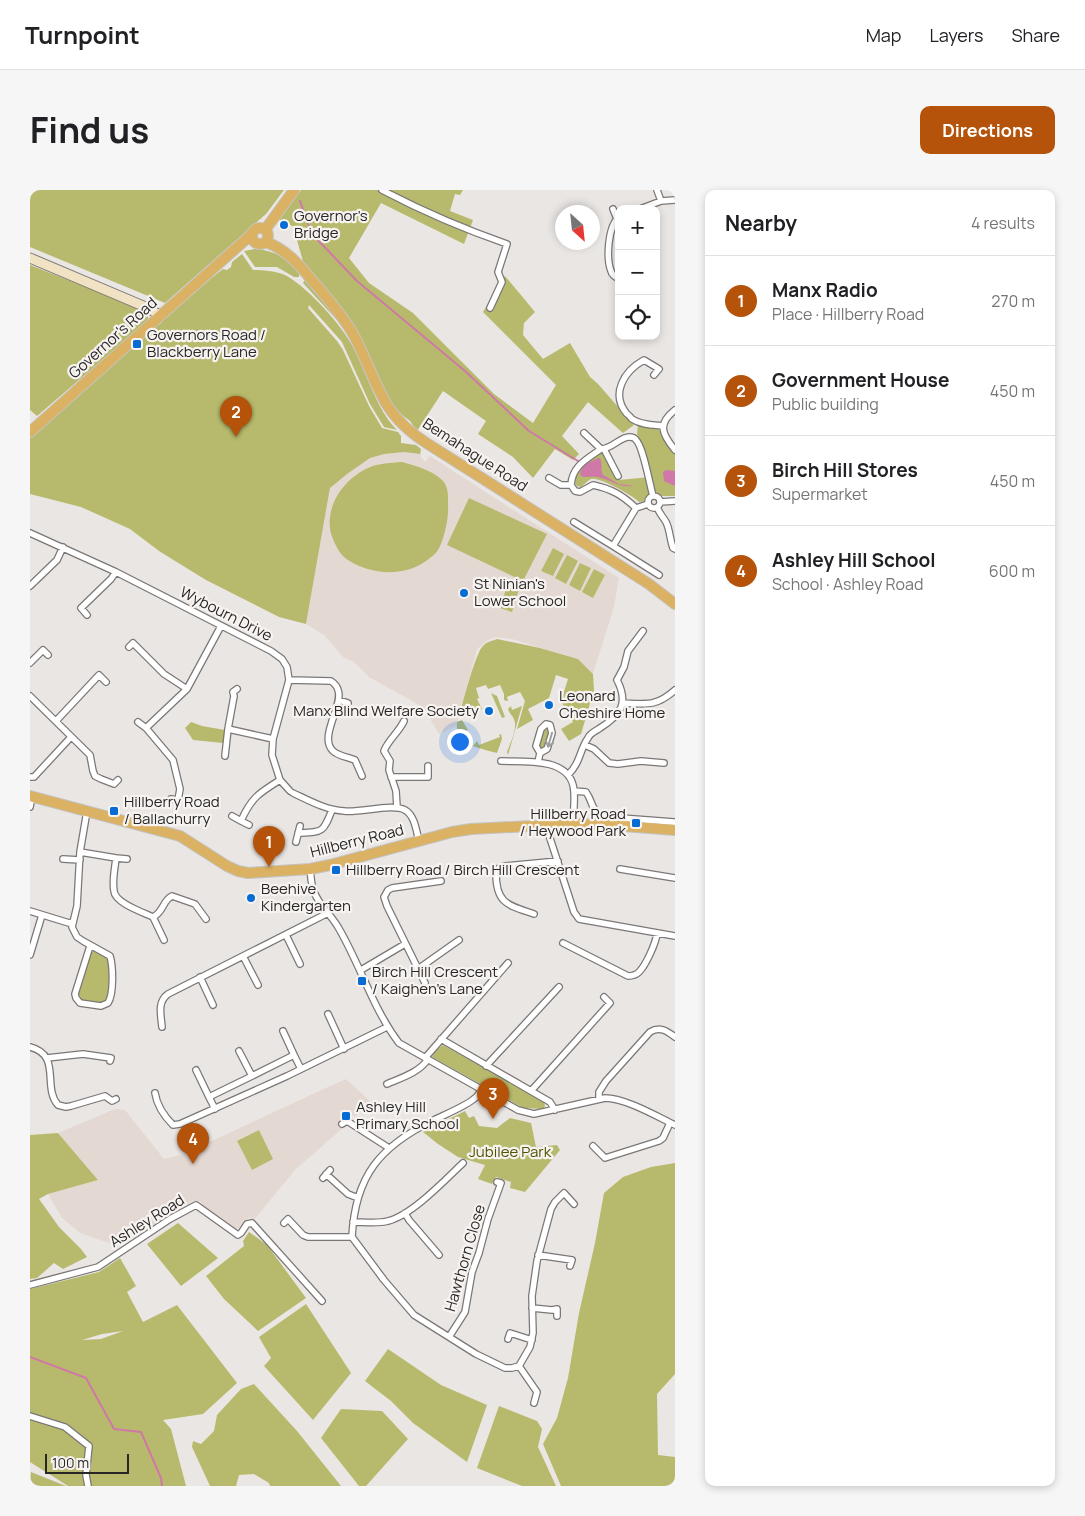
<!DOCTYPE html>
<meta charset="utf-8">
<style>
:root{--surface:#fff;--page:#f6f6f6;--text:#202124;--muted:#757577;--line:#e0e0e0;--accent:#b45309}
body{margin:0;font-family:Manrope,sans-serif;background:var(--page);color:var(--text)}
.controls{position:absolute;right:15px;top:15px;display:grid;overflow:hidden;border-radius:10px;box-shadow:0 2px 8px #0003}
.controls button{width:45px;height:45px;display:grid;place-items:center;padding:0;border:0;border-bottom:1px solid var(--line);background:var(--surface);color:var(--text);font:25px sans-serif}
.compass{position:absolute;left:525px;top:15px;width:45px;height:45px;border-radius:50%;background:var(--surface);box-shadow:0 2px 8px #0003;rotate:153deg}
.scale{position:absolute;left:15px;bottom:12px;width:84px;box-sizing:border-box;padding-left:5px;border:2px solid #282726;border-top:0;font-size:14px;line-height:18px;white-space:nowrap;color:#282726;-webkit-text-stroke:4px #f7f3f1;paint-order:stroke}
.you{position:absolute;left:429px;top:551px;width:18px;height:18px;margin:-12px;border:4px solid #fff;border-radius:50%;background:#1a73e8;box-shadow:0 0 0 8px #1a73e833}
.badge{display:grid;place-items:center;width:32px;height:32px;border-radius:50%;background:var(--accent);color:#fff;font-size:16px;font-weight:700}
.pin{position:absolute;translate:-50% -41px;filter:drop-shadow(0 1px 2px #0008)}
.pin::after{content:'';position:absolute;top:26px;width:18px;height:15px;background:inherit;clip-path:polygon(0 0,100% 0,50% 100%)}
.list{margin:0;padding:0;list-style:none}
h2{display:flex;justify-content:space-between;align-items:center;height:65px;margin:0;padding:0 20px;font-size:21px}
h2 small{font-size:16px;font-weight:400;color:var(--muted)}
.list li{display:grid;grid-template-columns:32px 1fr auto;gap:15px;align-items:center;box-sizing:border-box;height:90px;padding:0 20px;border-top:1px solid var(--line)}
.list b{display:block;font-size:19px;white-space:nowrap}
.list p{margin:0;font-size:16px;white-space:nowrap;color:var(--muted)}
.list em{font-size:16px;font-style:normal;color:var(--muted)}
.icon{flex:none;width:28px;height:28px;fill:none;stroke:currentColor;stroke-width:2;stroke-linecap:round;stroke-linejoin:round}
.map{position:relative;flex:none;width:645px;height:1296px;overflow:hidden;border-radius:10px}
header{display:flex;align-items:center;gap:30px;box-sizing:border-box;height:70px;padding:0 25px;background:var(--surface);border-bottom:1px solid var(--line)}
header strong{font-size:24px}
nav{display:flex;gap:28px;margin-inline-start:auto;font-size:18px}
.intro{display:flex;align-items:center;justify-content:space-between;box-sizing:border-box;height:120px;padding:0 30px}
h1{margin:0;font-size:35px}
.button{padding:12px 22px;border-radius:10px;background:var(--accent);color:#fff;font-size:18px;font-weight:700}
main{display:flex;gap:30px;padding:0 30px}
aside{flex:1;background:var(--surface);border-radius:10px;box-shadow:0 2px 8px #0003}
.map>svg:first-child{display:block}
.built{fill:#e4d8d2}
.green{fill:#b7ba6c;fill-rule:evenodd}
.water{fill:#d078a7}
.lines{fill:none;stroke-linecap:round;stroke-linejoin:round}
.stream{stroke:#d078a7;stroke-width:2}
.minor-casing{stroke:#7b7776;stroke-width:8}
.secondary-casing{stroke:#7b7776;stroke-width:11}
.trunk-casing{stroke:#c3c3c2;stroke-width:12}
.minor{stroke:#fff;stroke-width:5.5}
.secondary{stroke:#f2e2c4;stroke-width:9}
.trunk{stroke:#dbb263;stroke-width:10}
.oneway{stroke:#9e9e9d}
.poi-dot{fill:#066cd4;stroke:#f7f3f1;stroke-width:2}
.labels{text-anchor:middle;stroke-width:4.5;stroke-linejoin:round;paint-order:stroke}
.poi-label{font-size:15px;fill:#282726;stroke:#f7f3f1;text-anchor:start}
.street-label{font-size:15px;fill:#282726;stroke:#f7f3f1}
.park-label{font-size:15px;fill:#525202;stroke:#f7f3f1}
</style>
<header>
<strong>Turnpoint</strong>
<nav><a>Map</a><a>Layers</a><a>Share</a></nav>
</header>
<div class="intro"><h1>Find us</h1><a class="button">Directions</a></div>
<main>
<div class="map">
<svg width="645" height="1296" viewBox="0 0 645 1296">
<rect width="100%" height="100%" fill="#eae6e4"/>
<!-- built -->
<path class="built" d="M332 249 386 255 391 259V267L395 272 400 266 589 388 584 417 563 484 548 469 482 449 465 447 458 450 447 459 426 536 409 544 393 517 339 487 324 472 313 467 294 445 276 434 304 277Z
M316 889 341 912 325 927 321 924 309 933 313 938 266 979 223 1031 219 1027 207 1040 173 1018 172 1013 169 1011H162L112 1042 85 1055 50 1043 32 1028 18 1004 68 990 28 943 85 919 95 920 134 969 154 964 287 902Z"/>
<!-- green -->
<path class="green" d="M7 0H254L236 24 135 113 0 57V5Z
M271 0H433L430 5 425 4 420 21 443 30 434 54 351 13 319 68 339 93 383 123 464 204 503 233 526 195 453 122 475 86 505 122 494 133 493 145 513 169 540 153 560 187 568 194 604 235 593 243 558 212 532 246 549 264 543 270 525 259 503 288 483 267 448 244 456 231 413 201 387 241 380 231 367 221 358 206 332 150 274 75 267 50V38L249 30Z
M225 59C244 60 255 68 269 80V87H264L247 77H225L214 61Z
M212 64 223 80C234 80 247 81 257 86 279 99 313 136 324 159 337 184 347 220 367 240L354 237 340 214 312 152 279 115 278 118 307 151 313 160 339 216 352 238 368 242 371 246V253L386 255 391 259 390 264 374 262 354 264 340 268 317 284 300 298 276 434 249 427 176 390 129 361 100 339 51 317 0 304V248L179 90 193 79 197 80 201 77 202 72Z
M0 75 116 121 119 130 7 226 0 220Z
M275 89H277L316 140 273 93Z
M608 235 627 237 637 253 645 263V306H631L621 303 615 311 609 312C604 306 568 286 561 289 558 290 554 295 551 297L547 296 543 290 548 279 570 262 576 267 588 290 621 287 607 244Z
M372 272C385 276 403 280 413 291 419 298 418 307 418 316 419 328 414 350 408 360 406 363 403 366 400 368 378 387 342 386 318 370 311 366 306 357 303 349 302 346 300 342 300 338 297 312 316 288 338 278 349 273 361 273 372 272Z
M439 308 517 344 493 391 417 355Z
M523 358 534 364 523 386 511 381Z
M537 365 548 371 536 394 525 388Z
M550 373 561 378 550 401 539 395Z
M564 379 575 385 563 408 552 402Z
M477 396 489 399 482 422 470 418Z
M467 449 510 458 548 469 563 484 564 500 551 544 539 551 531 539 543 532 531 511 538 489 526 485 519 508 498 519 503 530 487 539 495 511 490 502 477 507 478 511H477L474 510V504L470 495 458 499 456 495 446 498 449 508 447 509 452 519 444 521 443 518 430 523C433 511 446 462 453 456 456 452 462 451 467 449Z
M461 503 467 506 475 527 472 528Z
M481 516 482 520 492 516 478 565 477 562C480 554 486 542 485 533 484 526 480 525 478 519Z
M432 530 438 540 435 541 441 550V555H444L447 551 449 555 470 547 469 545 471 544 472 549 467 563C452 559 424 554 427 532Z
M161 532 172 536 195 540 193 553 163 550 155 538Z
M517 537H519L521 541 516 558 510 559 508 557 513 538Z
M63 761H68L77 766 80 772 78 810 71 814 53 811 49 808 48 804C51 793 54 769 63 761Z
M413 855 514 912 515 916 513 919 493 918 402 867 406 860Z
M435 921 439 928 444 926 449 936 467 938 480 928 501 933 506 957 527 955 530 960 495 1002 480 998 481 992 466 987 462 994 448 989 455 975 428 967 408 954 393 942Z
M229 940 243 969 222 980 207 951Z
M28 943 68 990 18 1004 9 1009 29 1037 51 1059 57 1067 33 1079 24 1073 7 1088 0 1089V945Z
M645 973V1184L627 1204 628 1265 645 1267V1296H531L513 1254 527 1228 538 1188 549 1123 565 1053 574 1003 593 987 621 977Z
M148 1033 188 1068 151 1096 117 1054Z
M219 1042 237 1055 276 1108 228 1141 194 1109 176 1086 214 1056 213 1051Z
M90 1068 106 1096 97 1102 113 1132 147 1115 207 1193 173 1224 133 1230 141 1239 156 1296H38L0 1272V1099L69 1082ZM93 1141 71 1149 52 1150 72 1144Z
M276 1114 321 1183 283 1230 234 1176 241 1168 229 1147Z
M358 1159 411 1195 457 1215 437 1272 383 1233 361 1211 335 1191Z
M224 1194 267 1241 311 1296H240L239 1293 224 1284 209 1285 206 1296H180L162 1257 163 1251 171 1254 184 1241 187 1225 211 1199Z
M469 1216 507 1231 512 1239 508 1257 526 1296H492L447 1278Z
M311 1219 352 1221 378 1249 336 1296H329L291 1248Z
M1 1282 36 1296H0Z"/>
<!-- water -->
<path class="water" d="M568 268H570C573 274 570 279 573 285L589 294 604 296C589 298 581 290 568 287 562 286 557 288 551 286L550 283 554 275Z
M636 280 645 281V296L634 291 633 282Z"/>
<g class="lines">
<!-- stream -->
<path class="stream" d="M270 11 282 44
M285 47 327 91 435 181 499 241 548 271
M0 1167 56 1188 84 1239 111 1242 131 1288 132 1296"/>
<!-- minor casing -->
<g class="minor-casing">
<path id="minor" d="M352 0C392 21 434 39 477 54L468 82 472 92 460 118
M627 0 631 11
M583 19 587 29
M610 19 631 11 645 10
M589 27C578 36 576 68 581 81 582 85 585 87 589 89
M624 185 629 179 614 170C594 181 580 204 597 224 598 224 602 229 602 229 611 235 623 235 633 236
M645 220C627 234 632 244 645 260
M554 243 571 259
M574 259 588 286
M519 288 531 295H541
M618 312a6 6 0 1 1 12 0a6 6 0 1 1-12 0Z
M630 312 645 311
M627 317C629 323 633 327 636 332 640 340 640 350 643 358L645 359
M606 318C592 305 582 299 563 295L550 302 545 301 541 295C542 276 557 269 571 259 582 259 590 247 599 247 602 247 605 248 606 250 613 256 620 296 623 306
M544 332 583 356 629 385
M0 343 86 382 241 461 252 469 257 477 259 490 243 549 242 565 250 590 260 601
M583 356 606 318 618 314
M0 396 27 370 33 357
M57 425 51 418 81 389 86 382
M99 457 103 453 134 484 157 499
M0 473 13 460 18 465
M259 490 301 491C304 493 307 496 308 500 314 515 288 547 303 561 308 566 318 567 325 570L332 586
M587 490 594 477 598 461 613 441
M0 506 60 565 63 581 65 586 71 589 84 594 88 590
M309 510 318 513
M593 513C616 514 626 517 645 500
M26 531 69 485 76 492
M108 532 116 538
M198 539 243 549
M555 555 564 559 579 573 588 574 611 571 634 573
M195 566 198 539 204 506 203 502 207 499
M471 571C492 572 536 567 543 595 546 607 543 622 543 634
M508 572 510 563 506 556 511 539 516 534 520 535 522 543 517 559 510 563
M538 585C551 572 549 561 558 548 560 543 566 541 570 538 591 525 599 513 587 490
M0 587H4L41 547
M361 587H398V576
M544 601 556 602C564 613 560 623 578 627L644 632
M263 603C280 611 296 620 314 621 330 623 363 613 375 620 385 626 386 640 389 651
M141 609 148 610 150 599 143 570 116 538 157 499 191 436
M0 617 2 606
M367 617 366 601 359 580 360 571 354 561C358 550 369 542 374 531
M57 621 50 662 47 716 42 737 47 747 53 751 80 766C83 776 84 804 78 813L71 816 50 813 46 808 45 804 60 756
M202 626 211 631C221 608 229 603 250 590
M211 631 219 635
M516 636 544 722 549 729 645 746
M268 643C293 642 293 643 302 620
M266 652 270 636
M50 662 86 668C85 678 82 690 84 701 85 713 112 722 123 727 134 722 132 711 142 706L165 714 176 729
M86 668 97 669
M33 669 50 670
M280 679C281 686 281 695 284 702 289 715 301 725 308 737 330 774 343 819 369 853L488 920 504 924 575 908C595 908 626 926 645 935
M590 679 645 688
M0 721 39 733 43 732
M504 724C478 715 466 714 466 683L469 678 475 676 528 671
M123 727 134 750
M256 745 270 774
M533 753 598 786C602 786 606 785 609 782 616 775 626 753 627 743
M0 765 12 725
M213 766 228 795
M388 779 429 750
M331 780 375 754
M170 787 183 815
M395 793 357 716 354 707 358 700 362 698 411 691
M298 824 314 859
M132 837C131 825 127 812 138 804L298 723
M253 841 264 865
M411 849 520 912 525 920
M0 857C32 865 12 897 28 915L36 917 41 916 75 906 82 911 86 909
M209 861 222 886 264 865 271 879
M17 868 53 864 81 868 80 871
M395 868 478 773
M456 876 529 797
M166 880 179 907
M357 894C371 888 390 882 398 869
M452 899C450 902 448 906 445 908 438 915 414 925 404 930 350 956 325 986 322 1047L354 1090 384 1125 446 1164 475 1178H482L489 1176 500 1157 503 1143 502 1106 507 1071 521 1019 525 1012 534 1003 544 1014
M501 901 580 813 574 807
M125 903C127 916 134 926 143 935L150 934 257 886 357 837
M569 909V902L576 891 620 842C630 836 637 841 645 847
M185 919 179 907 222 886
M312 934 317 931 359 958
M563 956 575 968 629 951 633 948 640 933
M296 984 318 1004 328 1008
M293 988 300 980
M375 1023 379 1030 409 1065
M323 1032C334 1032 348 1034 358 1031 382 1025 415 990 433 973
M254 1033 258 1029 273 1045 278 1047H322
M508 1065 542 1070 540 1076
M0 1095 68 1077 140 1029 166 1015 208 1045 211 1043 217 1034 222 1033 292 1111
M502 1118 522 1120 527 1119V1126
M419 1147 435 1122 442 1082 449 1063 458 1029 471 993 467 992
M478 1149 480 1143 502 1150
M489 1176 507 1202 504 1213
M0 1226 35 1237 59 1256 56 1285 58 1296"/>
</g>
<!-- secondary casing -->
<g class="secondary-casing">
<path id="secondary" d="M0 68 118 118 131 126"/>
</g>
<!-- trunk casing -->
<g class="trunk-casing">
<path id="trunk" d="M222 46a8 8 0 1 1 16 0a8 8 0 1 1-16 0Z
M235 40 264 0
M236 52C255 59 268 73 280 88 295 105 310 123 322 142 335 165 343 192 357 215 367 231 382 244 398 254L619 394 645 414
M0 242 223 43
M0 606 150 646 197 676 208 681 218 683 280 679 300 675 422 642 441 639 543 634 580 635 645 640"/>
</g>
<!-- minor -->
<use href="#minor" class="minor"/>
<!-- secondary -->
<use href="#secondary" class="secondary"/>
<!-- trunk -->
<use href="#trunk" class="trunk"/>
</g>
<!-- one-way arrows -->
<defs><path id="oneway-shaft" d="M-6 0H5M1.5-3L5.5 0L1.5 3" fill="none" stroke-width="1.6" stroke-linecap="round" stroke-linejoin="round" transform="scale(1.25)"/></defs>
<use class="oneway" href="#oneway-shaft" transform="translate(520 550) rotate(106)"/>
<!-- markers -->
<g class="poi-dot">
<circle cx="254" cy="35" r="5"/>
<rect x="102" y="149" width="10" height="10" rx="2.5"/>
<circle cx="434" cy="403" r="5"/>
<circle cx="519" cy="515" r="5"/>
<circle cx="459" cy="521" r="5"/>
<rect x="79" y="616" width="10" height="10" rx="2.5"/>
<rect x="601" y="628" width="10" height="10" rx="2.5"/>
<rect x="301" y="675" width="10" height="10" rx="2.5"/>
<circle cx="221" cy="708" r="5"/>
<rect x="327" y="786" width="10" height="10" rx="2.5"/>
<rect x="311" y="921" width="10" height="10" rx="2.5"/>
</g>
<g class="labels">
<!-- poi labels -->
<g class="poi-label">
<text x="264" y="31">Governor's<tspan x="264" dy="17">Bridge</tspan></text>
<text x="117" y="150">Governors Road /<tspan x="117" dy="17">Blackberry Lane</tspan></text>
<text x="444" y="399">St Ninian's<tspan x="444" dy="17">Lower School</tspan></text>
<text x="529" y="511">Leonard<tspan x="529" dy="17">Cheshire Home</tspan></text>
<text x="449" y="526" text-anchor="end">Manx Blind Welfare Society</text>
<text x="94" y="617">Hillberry Road<tspan x="94" dy="17">/ Ballachurry</tspan></text>
<text x="596" y="629" text-anchor="end">Hillberry Road<tspan x="596" dy="17">/ Heywood Park</tspan></text>
<text x="316" y="685">Hillberry Road / Birch Hill Crescent</text>
<text x="231" y="704">Beehive<tspan x="231" dy="17">Kindergarten</tspan></text>
<text x="342" y="787">Birch Hill Crescent<tspan x="342" dy="17">/ Kaighen's Lane</tspan></text>
<text x="326" y="922">Ashley Hill<tspan x="326" dy="17">Primary School</tspan></text>
</g>
<!-- street labels -->
<g class="street-label">
<text transform="translate(83 148) rotate(-42)" y="5">Governor's Road</text>
<text transform="translate(445 265) rotate(33)" y="5">Bemahague Road</text>
<text transform="translate(196 424) rotate(27)" y="5">Wybourn Drive</text>
<text transform="translate(327 651) rotate(-14)" y="5">Hillberry Road</text>
<text transform="translate(117 1031) rotate(-32)" y="5">Ashley Road</text>
<text transform="translate(435 1068) rotate(-74)" y="5">Hawthorn Close</text>
</g>
<!-- park labels -->
<g class="park-label">
<text x="480" y="967">Jubilee Park</text>
</g>
</g>
</svg>
<div class="controls">
<button>+</button>
<button>−</button>
<button><svg class="icon" aria-label="locate" viewBox="0 0 24 24"><circle cx="12" cy="12" r="6"/><path d="M12 2v4M12 18v4M2 12h4M18 12h4"/></svg></button>
</div>
<svg class="compass" viewBox="-18 -18 36 36"><path d="M0-13l5 13h-10z" fill="#e53935"/><path d="M0 13l5-13h-10z" fill="#757577"/></svg>
<div class="scale">100 m</div>
<div class="you"></div>
<div class="pin badge" style="left:239px;top:677px">1</div>
<div class="pin badge" style="left:206px;top:247px">2</div>
<div class="pin badge" style="left:463px;top:929px">3</div>
<div class="pin badge" style="left:163px;top:974px">4</div>
</div>
<aside>
<h2>Nearby<small>4 results</small></h2>
<ul class="list">
<li><span class="badge">1</span><div><b>Manx Radio</b><p>Place · Hillberry Road</p></div><em>270 m</em></li>
<li><span class="badge">2</span><div><b>Government House</b><p>Public building</p></div><em>450 m</em></li>
<li><span class="badge">3</span><div><b>Birch Hill Stores</b><p>Supermarket</p></div><em>450 m</em></li>
<li><span class="badge">4</span><div><b>Ashley Hill School</b><p>School · Ashley Road</p></div><em>600 m</em></li>
</ul>
</aside>
</main>
